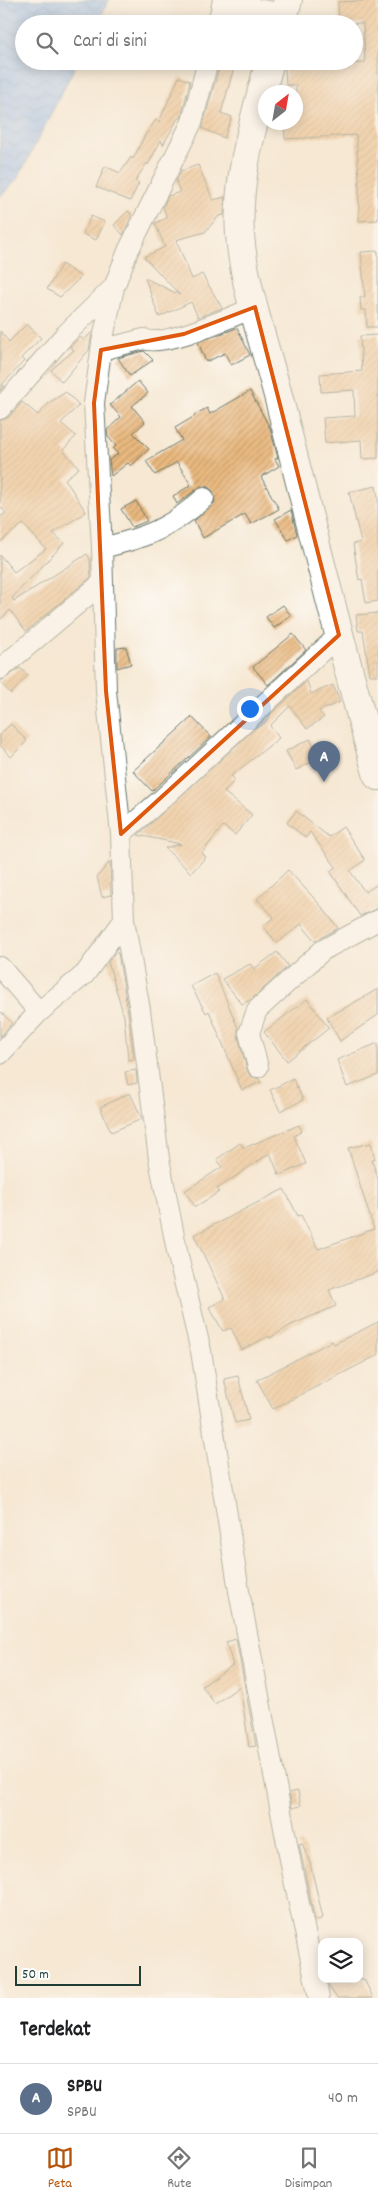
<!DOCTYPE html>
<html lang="id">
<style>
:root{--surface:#fff;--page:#f2f2f2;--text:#202124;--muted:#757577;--line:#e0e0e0;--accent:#b45309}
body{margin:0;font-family:Dekko,sans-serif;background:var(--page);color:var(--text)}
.controls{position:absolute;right:15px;bottom:15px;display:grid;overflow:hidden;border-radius:10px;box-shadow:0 2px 12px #0003}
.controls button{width:45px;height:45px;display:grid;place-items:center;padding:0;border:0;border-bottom:1px solid var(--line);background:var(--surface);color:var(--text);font:25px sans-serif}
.compass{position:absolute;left:258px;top:85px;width:45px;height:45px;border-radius:50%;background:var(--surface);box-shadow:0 2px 12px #0003;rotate:31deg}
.scale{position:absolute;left:15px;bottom:12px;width:126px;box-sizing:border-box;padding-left:5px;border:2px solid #1f3d34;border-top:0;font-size:14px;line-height:18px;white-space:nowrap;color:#1f3d34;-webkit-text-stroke:4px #fff;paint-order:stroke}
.you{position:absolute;left:249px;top:708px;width:18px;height:18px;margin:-12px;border:4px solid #fff;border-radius:50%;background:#1a73e8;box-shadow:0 0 0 8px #1a73e833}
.badge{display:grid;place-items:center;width:32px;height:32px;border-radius:50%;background:var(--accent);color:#fff;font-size:16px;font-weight:700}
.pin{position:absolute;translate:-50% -41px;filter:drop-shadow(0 1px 2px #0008)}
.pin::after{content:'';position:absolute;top:26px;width:18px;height:15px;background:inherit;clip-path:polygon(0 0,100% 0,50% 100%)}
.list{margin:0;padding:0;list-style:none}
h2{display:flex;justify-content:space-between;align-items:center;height:65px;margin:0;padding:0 20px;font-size:21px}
h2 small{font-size:16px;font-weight:400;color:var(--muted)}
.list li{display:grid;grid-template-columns:32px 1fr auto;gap:15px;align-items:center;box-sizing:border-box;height:70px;padding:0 20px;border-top:1px solid var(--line)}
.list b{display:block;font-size:19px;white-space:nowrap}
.list p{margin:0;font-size:16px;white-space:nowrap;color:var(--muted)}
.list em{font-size:16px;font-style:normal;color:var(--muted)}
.icon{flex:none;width:28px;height:28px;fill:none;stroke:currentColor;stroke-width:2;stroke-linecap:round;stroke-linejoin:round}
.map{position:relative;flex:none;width:378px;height:1998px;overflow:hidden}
.search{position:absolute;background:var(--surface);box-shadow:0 2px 12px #0003;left:15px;right:15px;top:15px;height:55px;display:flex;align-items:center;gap:12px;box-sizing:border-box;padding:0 18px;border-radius:28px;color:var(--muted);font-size:19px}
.sheet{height:135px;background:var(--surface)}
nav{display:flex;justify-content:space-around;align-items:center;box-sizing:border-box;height:70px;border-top:1px solid var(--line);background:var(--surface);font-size:14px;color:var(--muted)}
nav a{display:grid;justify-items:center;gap:2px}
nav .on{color:var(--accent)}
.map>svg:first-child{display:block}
.water{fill:url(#water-waves);stroke:#527a92}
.building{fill:url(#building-hatch)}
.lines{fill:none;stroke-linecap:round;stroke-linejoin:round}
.street-casing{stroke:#6a796c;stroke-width:22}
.secondary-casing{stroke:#6a796c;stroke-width:30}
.street{stroke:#fff;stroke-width:20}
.secondary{stroke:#fff;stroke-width:28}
.marked{fill:none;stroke:#de580e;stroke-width:4;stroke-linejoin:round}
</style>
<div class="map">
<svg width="378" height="1998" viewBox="0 0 378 1998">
<defs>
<pattern id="water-waves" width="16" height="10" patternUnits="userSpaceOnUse" patternTransform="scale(1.25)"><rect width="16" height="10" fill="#86b6f1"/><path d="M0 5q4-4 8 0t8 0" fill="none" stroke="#6d95c4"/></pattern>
<pattern id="building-hatch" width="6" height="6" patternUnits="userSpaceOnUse" patternTransform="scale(1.25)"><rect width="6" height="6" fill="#ebba80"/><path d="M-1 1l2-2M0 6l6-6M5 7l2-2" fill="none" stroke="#be986a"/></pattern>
</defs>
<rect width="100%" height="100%" fill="#fff"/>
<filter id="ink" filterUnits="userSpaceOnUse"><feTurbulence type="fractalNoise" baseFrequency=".02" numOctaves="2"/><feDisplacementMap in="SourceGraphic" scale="10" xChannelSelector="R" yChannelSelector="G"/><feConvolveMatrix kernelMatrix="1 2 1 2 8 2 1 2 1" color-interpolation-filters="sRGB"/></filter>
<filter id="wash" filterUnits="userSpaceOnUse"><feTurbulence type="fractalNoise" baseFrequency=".0096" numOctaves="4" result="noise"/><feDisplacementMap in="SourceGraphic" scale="20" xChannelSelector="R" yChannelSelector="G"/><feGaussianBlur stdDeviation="1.12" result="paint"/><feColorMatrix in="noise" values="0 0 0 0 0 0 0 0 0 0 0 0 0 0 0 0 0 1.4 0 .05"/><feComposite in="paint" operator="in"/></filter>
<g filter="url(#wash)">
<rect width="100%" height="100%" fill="#f6e8d3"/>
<!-- water -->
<path class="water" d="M0 0H109L97 24H24V61H78L18 178 0 197Z"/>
<g id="blocks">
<!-- building -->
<path class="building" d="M378 0V220L359 221V177L356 135 285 139 284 124H296V85H286L285 68 363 63 365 62 363 23 339 24 338 2Z
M221 61H236L221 113 232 117 224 138 202 128Z
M179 77 190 81 181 118H178L163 145 161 140 148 165 147 163 135 181 139 183 130 201 96 187 105 166 120 173 131 157 133 159 145 135 156 120 159 122Z
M198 165 213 200 225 197 224 215 219 216 205 232 176 240 192 279 202 274 222 308 198 317 191 302 159 317 145 278 180 295 144 257 165 247 155 223 167 218 163 207 168 196 180 192 176 181 181 171Z
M128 211 132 215 123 235 114 225Z
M91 216 105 222 96 240 83 234Z
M378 251V327H367L366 310H361L360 297H365L361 252Z
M62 264 81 277 60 297 47 289Z
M27 324 41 338 21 358 24 361 2 385 4 386 0 391V331L9 342Z
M237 328 250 355 231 365 225 353 206 362 198 342Z
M92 332 89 350 62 382 51 370 74 350 70 347 80 337 84 340Z
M378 335V458L362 459 361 440 325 443 323 418 355 416 354 390 321 392 320 374 362 371 360 336Z
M144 351 153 360 130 376 118 358Z
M138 381 148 393 132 406 145 422 133 433 149 449 131 466 128 463 111 476 109 460 118 454 113 449 116 446 108 437 107 430 121 417 110 405Z
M250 391 270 428 278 458 275 459 279 466 261 477 279 509 251 524 245 514 203 538 194 521 215 502 213 491 208 487 201 486 177 504 173 496 191 485 177 462 155 475 146 461 182 440 175 428 195 416 194 415 207 408 210 414Z
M66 392 79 405 61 423 76 436 63 450 79 468 65 479 86 512 53 533 64 543 12 598 14 601 87 554 90 559 91 577 26 631 10 610 0 620V555L14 572 46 549 23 524 0 542V517L6 513 0 506V421L9 417 22 402 38 415 50 402Z
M376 486 378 497V601L366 603 362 579 359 580 353 544 361 542 349 492Z
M136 501 147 521 132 527 121 509Z
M291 510 297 535 288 540 275 519Z
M283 605 291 616 274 628 266 617Z
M378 613V675H370L363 631H358L356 615Z
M293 634 306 650 268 685 253 667Z
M126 647 131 664 117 668V648Z
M20 668 28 675 11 694 0 682Z
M307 681 311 694 333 685 340 702 319 711 324 717 307 729 290 706 270 726 279 738 231 776 235 780 224 792 252 815 235 835 223 826 202 853 206 857 191 873 165 848 181 844 138 835Z
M192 717 211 737 152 791 133 771Z
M11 724 27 741 11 757 0 745V734Z
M310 739 320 758 296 770 286 751Z
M296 811 329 837 343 827 365 860 350 871 365 892 378 884V908L360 916 330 871 336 867 310 832 306 838 287 823Z
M110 862 111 895 102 897 97 877Z
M288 870 322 907 338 928 315 941 301 924 277 943 263 926 274 917 257 899Z
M277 952 288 966 252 999 242 1004 222 979 250 964 254 969Z
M115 953H118L128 1012 134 1059 128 1060 124 1016 108 962Z
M215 973 238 1028V1036L247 1070 250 1076 259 1079 261 1082 242 1090 209 1011 206 1013 191 986Z
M378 989V1015L340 1041 327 1018Z
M307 999 329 1028 287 1061 264 1032Z
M0 1011 12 1023 0 1037Z
M378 1043V1075L347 1087 337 1060Z
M136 1070 137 1083 128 1085 125 1072Z
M293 1079 303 1100 280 1111 270 1090Z
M130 1093 142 1119 111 1132 100 1107Z
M299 1125 302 1131 294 1136 306 1164 279 1175 270 1153 217 1189 219 1192 195 1207 185 1191 222 1167 217 1159 240 1143 244 1148Z
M371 1143 375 1159 372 1160 378 1179V1272L329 1290 336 1306 291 1325 270 1338 269 1336 242 1350 231 1328 223 1331 209 1307 225 1299 194 1235 284 1189 298 1216 301 1215 318 1249 374 1229 348 1148Z
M378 1322V1355L273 1409 257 1380 332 1341 334 1344Z
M238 1376 249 1420 235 1423 224 1379Z
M236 1639 256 1746 249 1747 240 1686 215 1704 202 1686 233 1665 226 1642Z
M298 1791 301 1806 292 1808 289 1793Z
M302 1843 310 1863 323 1918 315 1921 299 1844Z
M327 1979H364L373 1998H337L329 1987Z"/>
</g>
</g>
<g filter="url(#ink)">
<use href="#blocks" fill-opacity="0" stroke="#6a796c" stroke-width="1"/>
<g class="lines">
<!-- street casing -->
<g class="street-casing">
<path id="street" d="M223 3 284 14
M218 24 223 0
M114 287 102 343 94 403 102 548 106 691 121 834 124 920 140 1010 159 1159 178 1256 201 1351 239 1591 293 1875 319 1998
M101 350 144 339C162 348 234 316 255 307
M0 409 64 336 114 287 128 251 192 122 208 61
M102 548C147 537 169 529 204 498
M0 669 102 583
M121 834 164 797 339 635
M0 967 39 1012
M0 1054 39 1012 85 974 124 920
M258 1067 249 1033 257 1010 323 950 378 920"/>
</g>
<!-- secondary casing -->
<g class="secondary-casing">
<path id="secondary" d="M281 24 288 0
M270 61C255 117 236 177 240 235 244 290 269 357 282 411 313 533 343 656 378 776"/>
</g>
<!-- street -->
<use href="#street" class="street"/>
<!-- secondary -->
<use href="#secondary" class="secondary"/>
</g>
</g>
<!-- marked area -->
<path d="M0 0H378V1998H0ZM255 307 339 635 121 834 106 691 94 403 101 350 184 334Z" fill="#f6e8d3" fill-opacity=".55" fill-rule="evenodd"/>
<path class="marked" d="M255 307 339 635 121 834 106 691 94 403 101 350 184 334Z"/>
</svg>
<div class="controls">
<button><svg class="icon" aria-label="layers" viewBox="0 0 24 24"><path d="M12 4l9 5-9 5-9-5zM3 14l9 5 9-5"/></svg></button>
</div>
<svg class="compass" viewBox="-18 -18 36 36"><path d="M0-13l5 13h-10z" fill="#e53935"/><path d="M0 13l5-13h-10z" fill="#757577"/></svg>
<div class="scale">50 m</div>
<div class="you"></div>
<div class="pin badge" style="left:324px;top:782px;background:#5c6f8a">A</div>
<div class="search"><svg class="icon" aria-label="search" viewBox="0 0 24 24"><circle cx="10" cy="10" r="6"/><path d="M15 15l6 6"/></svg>Cari di sini</div>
</div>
<section class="sheet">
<h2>Terdekat<small></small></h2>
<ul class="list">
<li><span class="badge" style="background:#5c6f8a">A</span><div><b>SPBU</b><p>SPBU</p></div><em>40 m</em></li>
</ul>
</section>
<nav>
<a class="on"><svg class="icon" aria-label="map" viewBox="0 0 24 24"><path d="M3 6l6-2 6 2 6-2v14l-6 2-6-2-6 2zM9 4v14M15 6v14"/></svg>Peta</a>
<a><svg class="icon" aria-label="directions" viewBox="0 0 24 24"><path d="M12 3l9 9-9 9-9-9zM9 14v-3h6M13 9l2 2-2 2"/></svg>Rute</a>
<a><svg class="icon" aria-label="saved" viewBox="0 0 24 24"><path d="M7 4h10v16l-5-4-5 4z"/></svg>Disimpan</a>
</nav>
